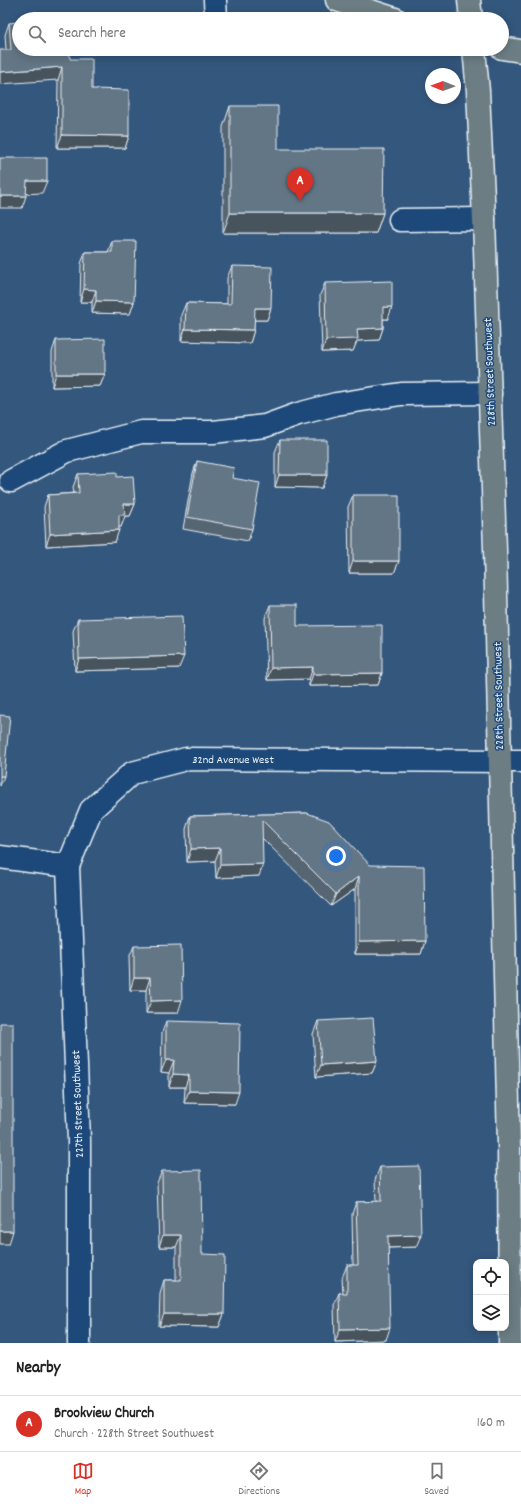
<!DOCTYPE html>
<meta charset="utf-8">
<style>
:root{--surface:#fff;--page:#f6f6f6;--text:#222;--muted:#767676;--line:#e0e0e0;--accent:#d93025}
body{margin:0;font-family:Dekko,sans-serif;background:var(--page);color:var(--text)}
.controls{position:absolute;right:12px;bottom:12px;display:grid;overflow:hidden;border-radius:8px;box-shadow:0 2px 10px #0003}
.controls button{width:36px;height:36px;display:grid;place-items:center;padding:0;border:0;border-bottom:1px solid var(--line);background:var(--surface);color:var(--text);font:20px sans-serif}
.compass{position:absolute;left:425px;top:68px;width:36px;height:36px;border-radius:50%;background:var(--surface);box-shadow:0 2px 10px #0003;rotate:271deg}
.you{position:absolute;left:336px;top:856px;width:14px;height:14px;margin:-10px;border:3px solid #fff;border-radius:50%;background:#1a73e8;box-shadow:0 0 0 6px #1a73e833}
.badge{display:grid;place-items:center;width:26px;height:26px;border-radius:50%;background:var(--accent);color:#fff;font-size:13px;font-weight:700}
.pin{position:absolute;translate:-50% -33px;filter:drop-shadow(0 1px 2px #0008)}
.pin::after{content:'';position:absolute;top:21px;width:14px;height:12px;background:inherit;clip-path:polygon(0 0,100% 0,50% 100%)}
.list{margin:0;padding:0;list-style:none}
h2{display:flex;justify-content:space-between;align-items:center;height:52px;margin:0;padding:0 16px;font-size:17px}
h2 small{font-size:13px;font-weight:400;color:var(--muted)}
.list li{display:grid;grid-template-columns:26px 1fr auto;gap:12px;align-items:center;box-sizing:border-box;height:56px;padding:0 16px;border-top:1px solid var(--line)}
.list b{display:block;font-size:15px;white-space:nowrap}
.list p{margin:0;font-size:13px;white-space:nowrap;color:var(--muted)}
.list em{font-size:13px;font-style:normal;color:var(--muted)}
.icon{flex:none;width:22px;height:22px;fill:none;stroke:currentColor;stroke-width:2;stroke-linecap:round;stroke-linejoin:round}
.map{position:relative;flex:none;width:521px;height:1343px;overflow:hidden}
.search{position:absolute;background:var(--surface);box-shadow:0 2px 10px #0003;left:12px;right:12px;top:12px;height:44px;display:flex;align-items:center;gap:10px;box-sizing:border-box;padding:0 14px;border-radius:22px;color:var(--muted);font-size:15px}
.sheet{height:108px;background:var(--surface)}
nav{display:flex;justify-content:space-around;align-items:center;box-sizing:border-box;height:56px;border-top:1px solid var(--line);background:var(--surface);font-size:11px;color:var(--muted)}
nav a{display:grid;justify-items:center;gap:2px}
nav .on{color:var(--accent)}
.map>svg:first-child{display:block}
.lines{fill:none;stroke-linecap:round;stroke-linejoin:round}
.minor-casing{stroke:#e8f1f8;stroke-width:25}
.major-casing{stroke:#e8f1f8;stroke-width:25}
.minor{stroke:#1f4a7a;stroke-width:22}
.major{stroke:#6c7e84;stroke-width:22}
.wall{fill:#566572;stroke:#e8f1f8}
.shaded-wall{fill:#46535d;stroke:#e8f1f8}
.building{fill:#647685;stroke:#e8f1f8}
.labels{text-anchor:middle;stroke-width:3;stroke-linejoin:round;paint-order:stroke}
.street-label{font-size:12px;fill:#e8f1f8;stroke:#1f4a7a}
</style>
<div class="map">
<svg width="521" height="1343" viewBox="0 0 521 1343">
<rect width="100%" height="100%" fill="#34577d"/>
<filter id="ink" filterUnits="userSpaceOnUse"><feTurbulence type="fractalNoise" baseFrequency=".025" numOctaves="2"/><feDisplacementMap in="SourceGraphic" scale="8" xChannelSelector="R" yChannelSelector="G"/><feConvolveMatrix kernelMatrix="1 2 1 2 8 2 1 2 1" color-interpolation-filters="sRGB"/></filter>
<g filter="url(#ink)">
<g class="lines">
<!-- minor casing -->
<g class="minor-casing">
<path id="minor" d="M215 0 216 19
M400 220 484 219
M11 481 67 451 141 432H213L265 426 298 414 336 404 401 394 490 393
M0 857 68 866 91 810 132 773 186 759 521 761
M68 866 79 1140V1343"/>
</g>
<!-- major casing -->
<g class="major-casing">
<path id="major" d="M337 0 395 19
M469 0 471 19
M502 48 521 51
M474 49 478 91 484 219 495 550 509 1146 510 1343"/>
</g>
<!-- minor -->
<use href="#minor" class="minor"/>
<!-- major -->
<use href="#major" class="major"/>
</g>
<!-- wall -->
<path class="wall" d="M9 23 45 50 70 59 92 89 129 136 125 148H57L58 80 6 50 5 35Z
M230 106 278 149 383 213 376 233H223V127Z
M112 241 134 302 130 314 92 313V302H80L81 264 85 252H108Z
M232 266 271 308 267 320H254V330L250 343 181 341V315L186 303 227 304V278Z
M325 283 388 319H383V328L379 340 357 341 353 351 322 352 320 295Z
M56 340 105 374 100 386 52 387V352Z
M280 440 327 475 322 488 275 487V452Z
M197 461 232 478 252 529 248 541 183 529 193 473Z
M78 474 117 477 135 504 130 516H125L121 527H119L115 542 46 546 44 507 48 495 74 493 73 487Z
M353 495 399 561 394 573H349L348 507Z
M270 605 297 626 382 673 378 685 309 686V679L267 680 265 618Z
M78 619 179 668 75 671 73 631Z
M307 813 425 941 421 954H355V889L331 906 262 838 259 876 216 878 215 861 187 862 186 829 190 816Z
M134 946 178 1013H146V990H130L129 958Z
M166 1021 235 1104 184 1103 185 1087H169V1073L161 1072 162 1033Z
M318 1021 377 1061 372 1073 316 1077 313 1034Z
M380 1167 416 1247 388 1248 386 1340 335 1342 334 1305 339 1293H343L342 1278 347 1265H353L352 1214 356 1202H376L375 1180Z
M162 1171 202 1254 224 1314 219 1327 159 1326 160 1293 164 1280H176V1247H159L157 1183Z"/>
<!-- shaded-wall -->
<path class="shaded-wall" d="M62 67 58 80 0 84V72Z
M62 135 129 136 125 148H57Z
M27 181H47L42 193 22 194Z
M0 196H26L22 208H0Z
M230 213H383L376 233H223Z
M84 289 96 290 92 302H80Z
M96 301 134 302 130 314 92 313Z
M383 307H392L388 319H378Z
M255 308H271L267 320H250Z
M383 328 379 340 357 341 353 351 322 352 326 340 357 329Z
M185 329 254 330 250 343 181 341Z
M56 374H105L100 386 52 387Z
M279 475H327L322 488 275 487Z
M124 504H135L130 516H125L121 527 114 528 119 515Z
M119 530 115 542 46 546 50 534Z
M353 561H399L394 573H349Z
M184 656 179 668 75 671 79 659Z
M313 667 309 679 267 680 271 668Z
M382 673 378 685 309 686 313 674Z
M0 776H4L0 786Z
M220 848 215 861 187 862 191 849Z
M263 864 259 876 216 878 220 865Z
M359 876 355 889 331 906 336 894Z
M425 941 421 954H355L359 942Z
M134 978H150L146 990H130Z
M182 1000 178 1013H146L151 1001Z
M166 1060H174L169 1073 161 1072Z
M377 1061 372 1073 316 1077 321 1065Z
M173 1074 189 1075 185 1087H169Z
M189 1091 239 1092 235 1104 184 1103Z
M0 1231H13L9 1244H0Z
M163 1235H181L176 1247H159Z
M421 1235 416 1247 384 1248 388 1236Z
M164 1314H224L219 1327 159 1326Z
M390 1328 386 1340 335 1342 340 1329Z"/>
<!-- building -->
<path class="building" d="M19 22V49H45V50H69L70 59H92V89L129 90V136L62 135V67L0 72V50H11L9 23Z
M230 106H278V149H384L383 213H230Z
M0 158H47V181H27L26 196H0Z
M112 241H136L134 302 96 301V290L84 289 85 252H112Z
M232 266 272 267 271 308H255L254 330 185 329 186 303 231 304Z
M392 281V307H383V328L357 329 358 339 326 340 325 283Z
M105 339V374H56V340Z
M280 440H327V475H279Z
M197 461 234 468 232 478 260 483 252 529 187 517Z
M117 472V477L133 476 135 504H124L125 515H119V530L50 534 48 495 79 493 78 474Z
M353 495H399V561H353Z
M270 605H297V626L382 625V673L313 674V667L271 668Z
M182 616 184 656 79 659 78 619Z
M0 715 10 716 4 776H0Z
M307 813 329 821 370 865 424 866 425 941 359 942V876L336 894 262 820 263 864 220 865V848L191 849 190 816Z
M181 945 182 1000 151 1001 150 978H134V946Z
M373 1018 377 1061 321 1065 318 1021Z
M166 1021 240 1023 239 1092 189 1091V1075L173 1074 174 1060H166Z
M0 1023H13V1231H0Z
M419 1166 421 1235 388 1236 390 1328 340 1329 339 1293H347V1265H358L356 1202 381 1201 380 1167Z
M201 1170 202 1254 225 1255 224 1314H164V1280H181V1235H163L162 1171Z"/>
</g>
<g class="labels">
<!-- street labels -->
<g class="street-label">
<text transform="translate(489 372) rotate(-92)" y="4">228th Street Southwest</text>
<text transform="translate(498 696) rotate(-91)" y="4">228th Street Southwest</text>
<text x="233" y="763">32nd Avenue West</text>
<text transform="translate(77 1104) rotate(-92)" y="4">227th Street Southwest</text>
</g>
</g>
</svg>
<div class="controls">
<button><svg class="icon" aria-label="locate" viewBox="0 0 24 24"><circle cx="12" cy="12" r="6"/><path d="M12 2v4M12 18v4M2 12h4M18 12h4"/></svg></button>
<button><svg class="icon" aria-label="layers" viewBox="0 0 24 24"><path d="M12 4l9 5-9 5-9-5zM3 14l9 5 9-5"/></svg></button>
</div>
<svg class="compass" viewBox="-18 -18 36 36"><path d="M0-13l5 13h-10z" fill="#e53935"/><path d="M0 13l5-13h-10z" fill="#767676"/></svg>
<div class="you"></div>
<div class="pin badge" style="left:300px;top:201px">A</div>
<div class="search"><svg class="icon" aria-label="search" viewBox="0 0 24 24"><circle cx="10" cy="10" r="6"/><path d="M15 15l6 6"/></svg>Search here</div>
</div>
<section class="sheet">
<h2>Nearby<small></small></h2>
<ul class="list">
<li><span class="badge">A</span><div><b>Brookview Church</b><p>Church · 228th Street Southwest</p></div><em>160 m</em></li>
</ul>
</section>
<nav>
<a class="on"><svg class="icon" aria-label="map" viewBox="0 0 24 24"><path d="M3 6l6-2 6 2 6-2v14l-6 2-6-2-6 2zM9 4v14M15 6v14"/></svg>Map</a>
<a><svg class="icon" aria-label="directions" viewBox="0 0 24 24"><path d="M12 3l9 9-9 9-9-9zM9 14v-3h6M13 9l2 2-2 2"/></svg>Directions</a>
<a><svg class="icon" aria-label="saved" viewBox="0 0 24 24"><path d="M7 4h10v16l-5-4-5 4z"/></svg>Saved</a>
</nav>
